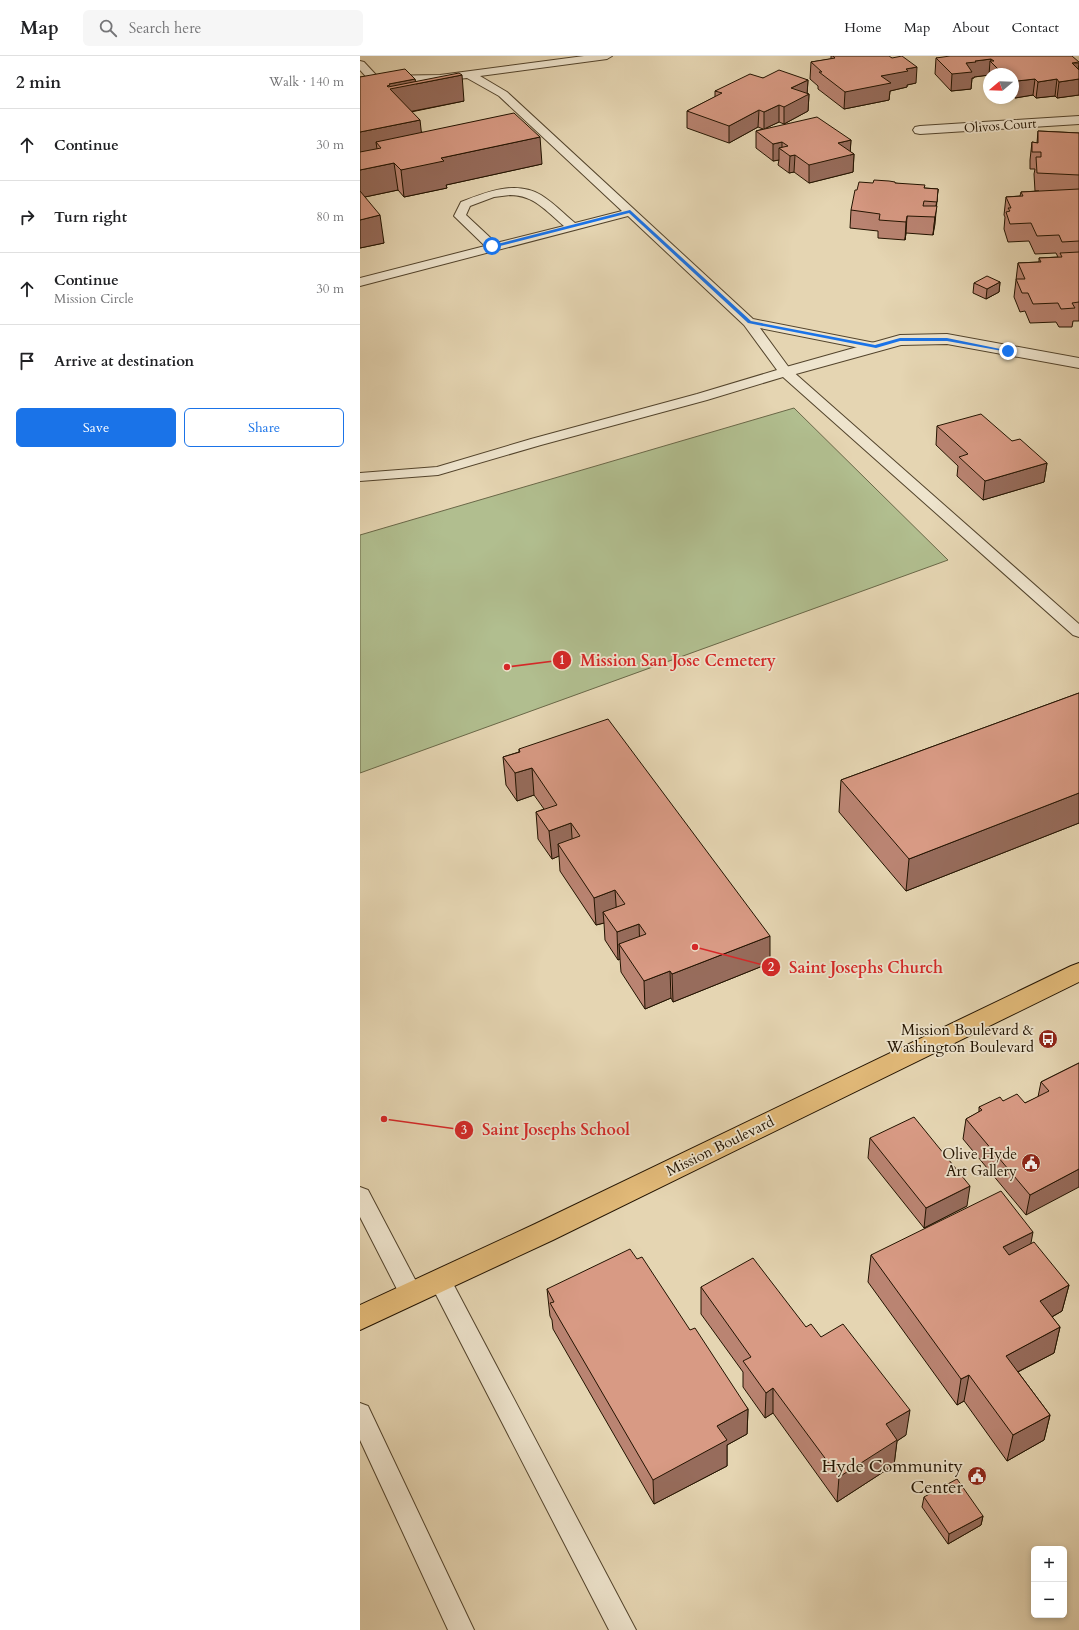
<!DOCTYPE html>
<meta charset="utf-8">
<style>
:root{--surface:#fff;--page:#f6f6f6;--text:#202124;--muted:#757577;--line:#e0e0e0;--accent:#1a73e8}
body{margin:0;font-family:Cardo,serif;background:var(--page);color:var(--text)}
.controls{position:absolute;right:12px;bottom:12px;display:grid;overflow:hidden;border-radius:6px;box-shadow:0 2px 6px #0003}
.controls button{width:36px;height:36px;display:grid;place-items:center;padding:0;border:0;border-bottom:1px solid var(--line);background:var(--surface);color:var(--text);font:20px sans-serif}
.compass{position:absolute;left:623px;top:12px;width:36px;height:36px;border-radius:50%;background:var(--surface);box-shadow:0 2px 6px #0003;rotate:251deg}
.stop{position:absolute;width:12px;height:12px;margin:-9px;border:3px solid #1a73e8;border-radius:50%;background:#fff}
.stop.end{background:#1a73e8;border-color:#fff;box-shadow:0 1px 4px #0008}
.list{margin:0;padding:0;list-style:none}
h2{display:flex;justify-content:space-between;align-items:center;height:52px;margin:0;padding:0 16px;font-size:17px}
h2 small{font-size:13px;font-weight:400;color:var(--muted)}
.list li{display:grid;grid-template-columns:26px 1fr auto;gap:12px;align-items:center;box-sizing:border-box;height:72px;padding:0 16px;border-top:1px solid var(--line)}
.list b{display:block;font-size:15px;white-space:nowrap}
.list p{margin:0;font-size:13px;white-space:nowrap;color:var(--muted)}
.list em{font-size:13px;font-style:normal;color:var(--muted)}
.actions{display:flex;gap:8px;padding:12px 16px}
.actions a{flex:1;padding:9px 0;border:1px solid var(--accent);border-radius:6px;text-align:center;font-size:14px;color:var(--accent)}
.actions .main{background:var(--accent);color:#fff}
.icon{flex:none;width:22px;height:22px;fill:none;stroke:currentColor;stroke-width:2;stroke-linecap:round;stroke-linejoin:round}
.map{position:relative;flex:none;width:719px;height:1574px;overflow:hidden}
header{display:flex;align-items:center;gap:24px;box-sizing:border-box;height:56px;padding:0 20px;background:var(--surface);border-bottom:1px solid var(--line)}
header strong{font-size:19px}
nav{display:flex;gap:22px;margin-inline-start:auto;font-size:14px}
.search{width:280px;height:36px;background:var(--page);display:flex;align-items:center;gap:10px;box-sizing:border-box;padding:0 14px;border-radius:6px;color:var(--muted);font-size:15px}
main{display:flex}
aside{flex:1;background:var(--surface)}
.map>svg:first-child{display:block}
.green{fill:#b1be8f;stroke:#6a6848}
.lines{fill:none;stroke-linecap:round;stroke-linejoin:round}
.service-casing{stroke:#53442c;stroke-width:2}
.minor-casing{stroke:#53442c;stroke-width:2}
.primary-casing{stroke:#221300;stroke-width:2}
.service{fill:#eee4cd;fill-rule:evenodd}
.minor{fill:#eee4cd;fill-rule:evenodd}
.primary{fill:#e2ba79;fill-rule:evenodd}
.wall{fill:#ba8472;stroke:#221300}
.shaded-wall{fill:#976c5c;stroke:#221300}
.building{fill:#d89a84;stroke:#221300}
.route{fill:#1a73e8}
.labels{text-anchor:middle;stroke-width:3.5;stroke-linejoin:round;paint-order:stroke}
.far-street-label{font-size:13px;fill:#221300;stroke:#eee4cd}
.poi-label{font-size:15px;fill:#221300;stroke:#eee4cd;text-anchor:end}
.street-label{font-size:15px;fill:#221300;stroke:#eee4cd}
.near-poi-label{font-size:18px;fill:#221300;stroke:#eee4cd;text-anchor:end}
.leader{fill:none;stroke:#d62828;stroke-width:1.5}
.callout-dot{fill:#d62828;stroke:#eee4cd;stroke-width:1.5}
.mark-label{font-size:12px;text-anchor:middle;font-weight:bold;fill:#fff}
.callout-label{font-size:16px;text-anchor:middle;font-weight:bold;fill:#d62828;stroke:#eee4cd;stroke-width:3.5;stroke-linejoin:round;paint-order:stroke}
</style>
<header>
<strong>Map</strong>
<div class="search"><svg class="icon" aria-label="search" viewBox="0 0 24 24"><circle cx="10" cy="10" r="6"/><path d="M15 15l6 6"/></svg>Search here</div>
<nav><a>Home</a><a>Map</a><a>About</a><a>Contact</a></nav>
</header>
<main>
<aside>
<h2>2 min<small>Walk · 140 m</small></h2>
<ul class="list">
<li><svg class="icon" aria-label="ahead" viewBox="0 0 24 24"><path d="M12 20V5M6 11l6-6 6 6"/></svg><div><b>Continue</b></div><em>30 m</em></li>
<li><svg class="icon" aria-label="right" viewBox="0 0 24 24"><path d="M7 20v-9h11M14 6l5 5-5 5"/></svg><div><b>Turn right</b></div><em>80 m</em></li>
<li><svg class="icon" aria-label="ahead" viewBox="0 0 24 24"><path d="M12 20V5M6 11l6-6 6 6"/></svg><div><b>Continue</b><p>Mission Circle</p></div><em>30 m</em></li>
<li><svg class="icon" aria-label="arrive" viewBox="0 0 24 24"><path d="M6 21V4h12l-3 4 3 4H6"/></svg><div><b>Arrive at destination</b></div></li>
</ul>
<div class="actions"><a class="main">Save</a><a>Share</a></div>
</aside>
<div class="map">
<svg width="719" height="1574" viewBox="0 0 719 1574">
<rect width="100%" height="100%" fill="#e5d5b2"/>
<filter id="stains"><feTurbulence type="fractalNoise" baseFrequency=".005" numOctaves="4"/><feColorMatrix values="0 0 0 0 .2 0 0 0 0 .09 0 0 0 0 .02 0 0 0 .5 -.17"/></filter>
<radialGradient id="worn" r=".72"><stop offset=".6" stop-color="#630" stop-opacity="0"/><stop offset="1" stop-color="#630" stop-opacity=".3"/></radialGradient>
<!-- green -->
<path class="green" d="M434 352 588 504 0 717V479Z"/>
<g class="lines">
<!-- service casing -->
<g class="service-casing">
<path id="service" d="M224 0H252L247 3 120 20 147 36 393 263 520 288 522 291 520 294 515 295 400 272 430 313 719 568V581L713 579 423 321 347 344 181 389 78 419 0 425V417L77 411 171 383 337 338 417 314 384 269 268 160 0 230V222L125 190 94 160 101 146C126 136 156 124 181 139 194 147 204 158 215 167L262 155 139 40 107 22 80 25 14 26 10 25 0 14V5L4 6 17 20 80 19ZM150 139C174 139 186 155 204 170L136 187 106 159 110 150 134 141Z
M0 1131 8 1134 59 1231 62 1238 59 1245 51 1248 43 1245 0 1161Z
M80 1215 88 1218 276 1574H249L69 1225 72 1218Z
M0 1347 8 1350 114 1574H88L0 1384Z"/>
</g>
<!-- minor casing -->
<g class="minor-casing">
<path id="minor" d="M719 60V68L560 78 555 77 553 74 555 71 560 70Z
M587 278 719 302V312L587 288 541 289 425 321 419 319 417 316 419 313 540 279Z"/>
</g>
<!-- primary casing -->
<g class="primary-casing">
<path id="primary" d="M719 907V926L193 1184 0 1274V1249L175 1168 711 910Z"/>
</g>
<!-- service -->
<use href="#service" class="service"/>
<!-- minor -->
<use href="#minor" class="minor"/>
<!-- primary -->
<use href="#primary" class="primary"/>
</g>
<!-- wall -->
<path class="wall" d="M471 0H499L532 2 556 27 547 29V31L530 35 529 44 484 53 458 33V30L450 23 451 6 471 3Z
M712 0 719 14V39L697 42 695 40 676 42 673 39 655 42 653 40V18H629V22H628L629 19 614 21V22H612L611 33 591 35 575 18 576 2Z
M0 21 55 23V25L104 45 51 56 61 76 182 108 86 129 87 132 44 141 38 134 5 141 24 187 0 192Z
M403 22 448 24 447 38H449L448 55 424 68 419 66 406 72 491 84 490 96 494 98 493 116 449 127 434 116 429 117 418 109 419 104 413 105 396 92V75L403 73 398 71 369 87 327 72V55L355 41V35Z
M678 75 719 77V265H713L712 271H699L696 266 670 267 665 255 660 256 654 241 658 207 679 206V202L698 201 696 197 675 198 669 185 648 186 644 173 645 161 644 159 646 141 660 140 661 136 679 135H675L674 118 675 113H670V104L672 86 677 87Z
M535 127 564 132 578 133 573 179 546 177 545 184 518 182V175L490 172 491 154Z
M640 226 639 236 626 243 613 237 614 227Z
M577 370 652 385 687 407 684 426 623 444 597 420 598 410 576 389Z
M719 637V767L546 835 479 756 481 724Z
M159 693 410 907 313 946 311 942 285 953 261 916 260 903 258 904 245 884 244 867 236 869 200 815 199 800 192 803 178 783 176 756 184 753 174 739 157 745 146 729 143 701 159 696Z
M719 1007 666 1159 603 1083 606 1063 619 1056V1051L643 1045 665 1047 678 1041 681 1026Z
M510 1082 607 1150 564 1172 508 1102Z
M671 1187 709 1229 702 1255 692 1261 700 1271 694 1297 658 1316 690 1359 684 1384 647 1405 604 1345 597 1349 508 1226 511 1199Z
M341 1231 446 1271 461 1281 546 1379 537 1385 534 1409 477 1446 413 1357 405 1362 383 1331V1316L341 1258Z
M187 1233 330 1274 388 1353 387 1378 367 1389V1410L294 1448 193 1273 192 1264 190 1260Z
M564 1441 623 1460 621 1469 588 1488 562 1451Z"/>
<!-- shaded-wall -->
<path class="shaded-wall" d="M631 3V6L630 5 629 19 614 21V22H612L611 33 591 35 592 18 606 7 615 5Z
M712 7H719L717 23Z
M557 11 556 27 547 29V31L530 35 529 44 484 53 485 36 521 20 546 13Z
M645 14V18H639L640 15Z
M102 19 104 45 33 59 27 30 29 28 55 23 56 28Z
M675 23 673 39 655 42 657 25Z
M697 23 695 40 676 42 678 26Z
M719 23V39L697 42 699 26Z
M448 24 447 39 449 38 448 55 424 68V51L431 32Z
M419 49V66L404 73V56Z
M399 54 398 71 369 87V70Z
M60 64 63 91 16 86 18 100 0 104V76Z
M180 81 182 108 86 129 87 132 44 141 41 114 81 102Z
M491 84 490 99 494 98 493 116 449 127V109L478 87Z
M422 86V94L419 92V104L413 105V88Z
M435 99 434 116 429 117 430 100Z
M34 107 38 134 0 142V114Z
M578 133 575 168 573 179 575 161Z
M20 159 24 187 0 192V164Z
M547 160 546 177 545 184 546 166Z
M640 226 639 236 626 243 627 233Z
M687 407 684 426 623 444 625 425Z
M172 712 174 739 157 745 155 717Z
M719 737V767L546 835 549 803Z
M211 767 213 795 198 788 199 800 192 803 189 775Z
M255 834 257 862 243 856 244 867 236 869 234 842Z
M279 868 280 895 259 888 260 903 258 904 257 876Z
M410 880V907L313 946 312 918Z
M310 915 311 942 285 953 284 925Z
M719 1113V1131L666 1159 670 1139Z
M610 1130 607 1150 564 1172 566 1152Z
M673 1176 668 1203 638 1218 643 1191Z
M709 1229 702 1255 674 1271 680 1245Z
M700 1271 694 1297 640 1325 646 1300Z
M609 1319 604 1345 597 1349 601 1323Z
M413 1332V1357L405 1362 406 1337Z
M388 1353 387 1378 367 1389V1410L294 1448 293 1424 357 1370Z
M550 1354 546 1379 537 1385 534 1409 477 1446 479 1421 526 1368Z
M690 1359 684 1384 647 1405 653 1379Z
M623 1460 621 1469 588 1488 589 1478Z"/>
<!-- building -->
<path class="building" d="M473 0H529L532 2 542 0 557 11 546 13 548 15 521 20 531 27 485 36 459 16H462L451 6 475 2Z
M590 0H712L719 6 712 7 719 14V23L699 26 697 23 678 26 675 23 657 25 653 21V18H650L645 14 640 15 630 5H634L631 3 615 5 616 6 606 7 612 16 592 18 576 2Z
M45 13 55 23 29 28 30 29 27 30 28 31 99 17 102 19 30 33 60 64 0 76V21Z
M419 14 448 24 431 32 449 38 424 51 419 49 404 56 399 54 369 70 327 55 362 37 355 35 390 18 403 22Z
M154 57 180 81 81 102 84 105 41 114 34 107 0 114V96L21 92 16 86Z
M457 61 491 84 478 87 494 98 449 109 435 99 430 100 419 92 428 90 422 86 413 88 396 75Z
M678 75 719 77V119L677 117 676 101H681V96H672V86L678 87Z
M514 124 529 125 535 126V127L565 129 564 132 578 133 577 146 564 145 563 150H577L575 161 547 160 546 166 519 164 520 158 491 154 495 134H497L499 126 513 127Z
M719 133V185L702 186 699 179 677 180 671 167 650 168 646 156 650 155 648 152H651L646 141 663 140 661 136Z
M0 135 20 159 0 164Z
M719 196V246L712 247 715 252 701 253 698 247 673 248 668 237H662L656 223H665L658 207 681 206 679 202 702 201 700 197Z
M627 220 640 226 627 233 614 227Z
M621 358 652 385 660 383 687 407 625 425 599 401 608 398 577 370Z
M719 637V737L549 803 481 724Z
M248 663 410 880 312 918 310 915 284 925 259 888 286 878 279 868 257 876 243 856 265 848 255 834 234 842 198 788 220 780 211 767 189 775 176 756 197 749 172 712 155 717 143 701 160 696 159 693Z
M719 1007V1113L670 1139 606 1063 622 1054 619 1051 640 1041 643 1045 657 1038 665 1047 689 1035 681 1026Z
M554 1061 610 1130 566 1152 510 1082Z
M641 1135 673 1176 643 1191 649 1199 674 1186 709 1229 680 1245 700 1271 646 1300 690 1359 653 1379 609 1319 601 1323 511 1199Z
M270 1193 277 1203 282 1201 330 1274 335 1272 388 1353 357 1370 367 1384 293 1424 190 1247 194 1246 187 1233Z
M393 1202 446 1271 451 1268 461 1281 483 1268 550 1354 526 1368 537 1384 479 1421 413 1332 406 1337 383 1305 391 1301 341 1231Z
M597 1423 623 1460 589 1478 564 1441Z"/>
<!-- route -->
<path class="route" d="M270 154 391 265 515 289 540 282H587L650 295 648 296 587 285H540L516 292 388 267 269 157 132 192 130 190Z"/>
<!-- icons -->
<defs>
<g id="bus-disc" transform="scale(1)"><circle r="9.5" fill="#8f2418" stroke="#eee4cd"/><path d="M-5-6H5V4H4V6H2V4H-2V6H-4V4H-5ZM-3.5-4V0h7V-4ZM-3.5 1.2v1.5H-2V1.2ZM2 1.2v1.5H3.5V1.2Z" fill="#fff"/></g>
<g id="civic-disc" transform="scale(1)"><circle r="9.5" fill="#8f2418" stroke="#eee4cd"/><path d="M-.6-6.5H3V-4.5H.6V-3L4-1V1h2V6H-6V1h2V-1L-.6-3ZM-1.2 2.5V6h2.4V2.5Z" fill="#fff"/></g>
</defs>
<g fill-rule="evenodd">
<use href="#bus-disc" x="688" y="983"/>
<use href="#civic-disc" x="671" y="1107"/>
<use href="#civic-disc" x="617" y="1420"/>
</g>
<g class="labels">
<!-- far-street labels -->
<g class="far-street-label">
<text transform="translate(640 69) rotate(-4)" y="5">Olivos Court</text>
</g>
<!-- poi labels -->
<g class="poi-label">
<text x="674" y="979">Mission Boulevard &amp;<tspan x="674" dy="17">Washington Boulevard</tspan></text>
<text x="657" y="1103">Olive Hyde<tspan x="657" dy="17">Art Gallery</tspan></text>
</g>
<!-- street labels -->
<g class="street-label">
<text transform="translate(360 1090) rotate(-26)" y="5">Mission Boulevard</text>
</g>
<!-- near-poi labels -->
<g class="near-poi-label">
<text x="603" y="1416">Hyde Community<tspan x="603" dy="21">Center</tspan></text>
</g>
</g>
<!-- callouts -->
<path class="leader" d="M147 611L202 604M335 891L411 911M24 1063L104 1074"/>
<g class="callout-dot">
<circle cx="147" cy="611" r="4"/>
<circle cx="335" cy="891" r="4"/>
<circle cx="24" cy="1063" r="4"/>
<circle cx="202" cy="604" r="10"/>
<circle cx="411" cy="911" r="10"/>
<circle cx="104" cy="1074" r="10"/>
</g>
<g class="mark-label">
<text x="202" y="608">1</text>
<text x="411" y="915">2</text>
<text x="104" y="1078">3</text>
</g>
<g class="callout-label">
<text x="318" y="610">Mission San Jose Cemetery</text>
<text x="506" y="917">Saint Josephs Church</text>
<text x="196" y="1079">Saint Josephs School</text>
</g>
<rect width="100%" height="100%" filter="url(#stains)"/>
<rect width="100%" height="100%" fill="url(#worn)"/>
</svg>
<div class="controls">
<button>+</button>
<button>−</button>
</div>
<svg class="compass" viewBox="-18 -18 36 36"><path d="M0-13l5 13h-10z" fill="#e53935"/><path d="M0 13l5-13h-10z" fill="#757577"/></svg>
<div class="stop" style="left:132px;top:190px"></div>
<div class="stop end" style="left:648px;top:295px"></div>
</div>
</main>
